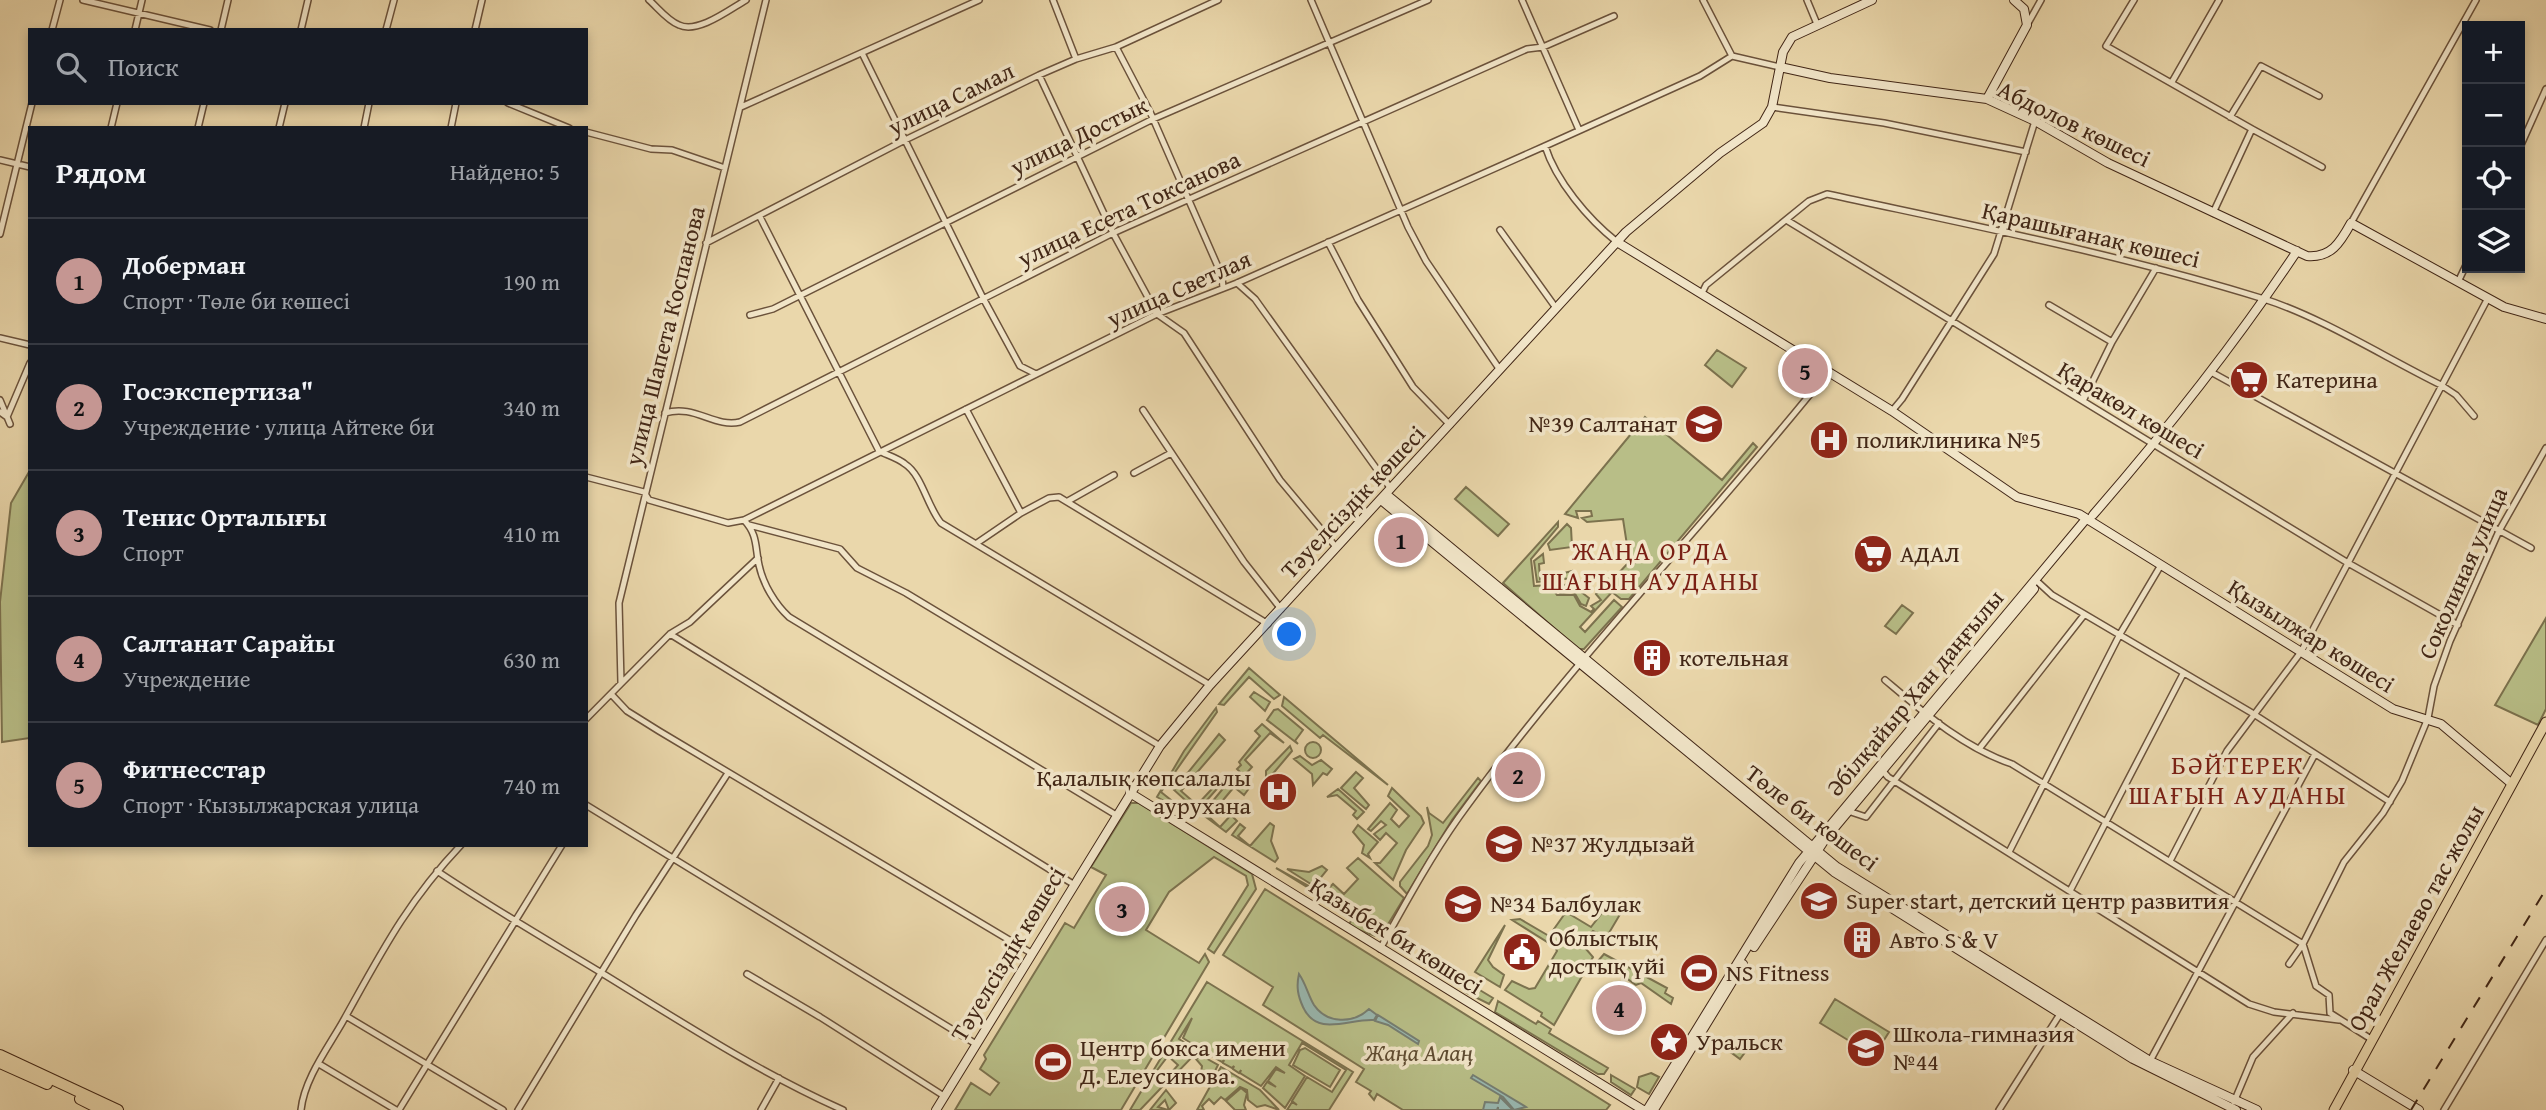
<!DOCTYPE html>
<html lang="ru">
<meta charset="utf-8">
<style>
:root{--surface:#171b24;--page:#20242c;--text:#f1f3f6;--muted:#9ea1a6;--line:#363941;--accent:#c59692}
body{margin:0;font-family:"Gentium Book Plus",serif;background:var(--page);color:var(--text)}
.controls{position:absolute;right:21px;top:21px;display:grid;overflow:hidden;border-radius:0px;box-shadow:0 4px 10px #0003}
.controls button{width:63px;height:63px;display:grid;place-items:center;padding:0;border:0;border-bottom:2px solid var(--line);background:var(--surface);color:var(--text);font:35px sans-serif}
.you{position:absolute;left:1290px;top:635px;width:24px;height:24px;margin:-18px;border:5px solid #fff;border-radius:50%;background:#1a73e8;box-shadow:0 0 0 10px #1a73e833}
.badge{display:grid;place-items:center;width:46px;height:46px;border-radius:50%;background:var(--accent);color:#111;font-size:23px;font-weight:700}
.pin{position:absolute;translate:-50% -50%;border:4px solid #fff;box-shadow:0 2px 7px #0006}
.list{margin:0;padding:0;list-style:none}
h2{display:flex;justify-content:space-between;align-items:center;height:91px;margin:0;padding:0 28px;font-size:30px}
h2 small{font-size:23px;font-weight:400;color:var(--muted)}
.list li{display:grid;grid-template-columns:46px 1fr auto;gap:21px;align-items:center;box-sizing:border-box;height:126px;padding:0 28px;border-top:2px solid var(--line)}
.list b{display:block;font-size:26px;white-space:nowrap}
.list p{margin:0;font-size:23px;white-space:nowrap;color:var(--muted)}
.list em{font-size:23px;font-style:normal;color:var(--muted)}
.icon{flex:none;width:38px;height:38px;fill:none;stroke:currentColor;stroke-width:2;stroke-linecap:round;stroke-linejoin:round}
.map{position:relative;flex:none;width:2546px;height:1110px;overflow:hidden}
.search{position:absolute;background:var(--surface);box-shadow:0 4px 10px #0003;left:28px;top:28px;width:560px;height:77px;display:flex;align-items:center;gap:18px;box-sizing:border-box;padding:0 24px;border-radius:0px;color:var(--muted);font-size:26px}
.panel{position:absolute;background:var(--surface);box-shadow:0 4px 10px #0003;left:28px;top:126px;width:560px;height:721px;border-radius:0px}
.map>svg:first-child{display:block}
.green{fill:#b8be87;stroke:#7c724e;stroke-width:2}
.water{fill:#99b8b0;stroke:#767e72;stroke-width:2}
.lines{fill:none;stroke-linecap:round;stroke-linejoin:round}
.street-casing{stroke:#6b523b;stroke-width:8}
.secondary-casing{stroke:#412616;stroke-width:10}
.primary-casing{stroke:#412616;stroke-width:11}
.highway-casing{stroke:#412616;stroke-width:12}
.street{stroke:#f1e5c8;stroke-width:5}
.secondary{stroke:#f1e5c8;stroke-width:8}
.primary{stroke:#ead7ab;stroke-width:9}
.highway{stroke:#ead7ab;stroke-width:10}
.rail{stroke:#412616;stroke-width:2;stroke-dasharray:12 12;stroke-linecap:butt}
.labels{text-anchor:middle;stroke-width:7;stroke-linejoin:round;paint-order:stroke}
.street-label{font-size:24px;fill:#412616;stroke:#f1e5c8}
.poi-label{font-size:24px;fill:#412616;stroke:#f1e5c8;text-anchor:start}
.park-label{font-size:24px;font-style:italic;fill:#5f4c32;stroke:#f1e5c8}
.neighbourhood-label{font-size:26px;letter-spacing:2px;fill:#7a1f14;stroke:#f1e5c8}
</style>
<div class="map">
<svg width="2546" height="1110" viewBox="0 0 2546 1110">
<rect width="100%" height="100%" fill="#ead7ab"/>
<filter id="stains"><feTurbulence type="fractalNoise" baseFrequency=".00286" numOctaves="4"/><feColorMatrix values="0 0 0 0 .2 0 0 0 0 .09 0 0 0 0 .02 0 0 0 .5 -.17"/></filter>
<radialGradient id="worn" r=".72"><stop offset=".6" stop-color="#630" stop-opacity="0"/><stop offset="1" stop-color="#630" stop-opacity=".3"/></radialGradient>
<!-- green -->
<path class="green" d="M1717 350 1746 368 1732 387 1705 365Z
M1645 417 1722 480 1753 443 1757 447 1629 599H1621L1612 592 1580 627 1585 632 1614 600 1622 607 1584 649H1578L1503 583 1558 522V527L1531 559 1534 586 1550 585 1557 595H1574L1580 606 1591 612 1594 609 1591 606 1601 600 1596 594 1604 587V580L1615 577 1628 563H1634L1629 558 1623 519 1587 522 1582 518 1592 516 1591 511H1576L1578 518 1565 514Z
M29 472 30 738 2 742 0 602 11 503Z
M1466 487 1509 524 1498 536 1455 499Z
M1567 524 1571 528 1572 547 1550 550 1548 544Z
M1543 554 1544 563 1539 564 1540 579 1572 571 1573 578 1537 582 1534 561Z
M1579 582 1576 588 1589 598 1586 606 1581 604 1574 592 1560 593 1553 587Z
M1902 605 1913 613 1896 634 1885 626Z
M2546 618V709L2538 725 2495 705Z
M1249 668 1280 695 1274 699 1249 677 1224 705 1219 704Z
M1254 692 1270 702 1265 711 1250 697Z
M1284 697 1388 785 1323 735 1320 738 1282 706Z
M1216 708 1217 712 1161 792 1191 816 1157 797 1184 751Z
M1274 710 1278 709 1303 730 1295 741 1298 744 1267 720Z
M1262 724 1284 743 1270 733 1245 760 1252 767 1244 776 1237 769 1241 765 1239 762 1260 736 1255 731Z
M1219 734 1225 740 1181 791 1197 805 1222 778 1223 782 1200 808 1195 809 1174 790Z
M1305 750a8 8 0 1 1 16 0a8 8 0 1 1-16 0Z
M1290 746 1292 751 1271 776H1266V771Z
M1300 756 1312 765 1321 760 1332 769 1327 775 1323 773 1313 785 1312 774 1294 759Z
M1356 772 1363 778 1354 788 1369 805 1366 809 1341 788Z
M1235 774 1250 787 1244 795 1234 787 1209 817 1220 827 1231 815 1237 821 1226 832 1202 814Z
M1478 778 1481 781 1452 820 1407 894 1400 886V882L1428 846 1432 835 1427 807 1429 813 1443 823Z
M1392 788 1421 816 1424 823 1406 850 1393 880 1375 863H1380L1397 843 1386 833 1380 840 1374 834 1386 825 1381 821 1371 831 1368 829 1390 803 1397 810 1391 819 1399 827 1409 816 1388 796Z
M1338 789 1364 812 1357 819 1353 815 1356 811 1337 795 1327 797Z
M1131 803H1139L1252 874 1256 889 1214 953 1208 949 1248 885 1246 876 1214 857 1169 892 1146 930 1199 963 1205 954 1209 962 1121 1110H955L971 1083 990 1095 999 1083 980 1069 986 1059 984 1055 1065 923 1074 928 1106 875 1091 867Z
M1270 823 1274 826 1271 841 1278 858 1275 862 1232 835 1240 824 1245 828 1238 836 1250 846Z
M1358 825 1378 842 1368 854 1370 858 1362 853 1364 845 1353 832Z
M1358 858 1404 898 1384 931 1375 936 1348 926 1354 916 1276 868 1323 894 1333 884 1344 894 1358 879 1347 868Z
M1322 866 1327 870 1314 886 1287 869 1309 872Z
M1265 889 1610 1105 1606 1110H1403L1377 1094 1374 1100 1369 1094 1371 1091 1356 1082 1364 1069 1263 1005 1273 987 1223 955Z
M1609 904 1622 911 1606 938 1593 931 1580 942 1593 957 1554 1025 1541 1016 1542 1013 1505 990 1512 981 1529 989 1535 988 1557 951 1555 947 1512 920 1520 919 1549 936 1566 912 1591 927Z
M1505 925 1488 960 1493 967 1504 975 1500 987 1475 972Z
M1604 954 1667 988 1665 993 1673 998 1671 1004 1641 983 1636 985C1620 975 1614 965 1598 961Z
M1207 982 1353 1072 1329 1110H1287L1292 1102 1297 1105 1292 1101 1307 1077 1332 1092 1346 1070 1302 1043 1289 1065 1305 1076 1285 1108 1263 1088 1267 1082 1276 1087 1268 1081 1276 1069 1285 1073 1276 1067 1261 1086 1240 1073 1241 1070 1239 1073 1233 1069 1234 1066 1232 1068 1223 1063 1224 1060 1222 1062 1205 1052 1206 1049 1203 1051 1183 1038 1192 1018 1179 1039 1198 1051 1167 1083 1164 1081 1178 1065 1168 1056 1155 1073 1153 1071Z
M1468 983 1493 998 1489 1004 1465 992Z
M1835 999 1889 1032 1874 1056 1820 1023Z
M1498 1001 1536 1024 1538 1021 1551 1029 1549 1033 1608 1068 1604 1074H1598L1495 1012Z
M1731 1040 1746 1051 1740 1059 1725 1048Z
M1305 1048 1340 1070 1330 1087 1293 1065 1300 1050Z
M1202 1056 1218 1065 1214 1073H1201L1202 1066 1196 1059Z
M1221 1067 1260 1090 1279 1110 1265 1105 1257 1107 1248 1100 1247 1090 1240 1087 1225 1100 1221 1097 1214 1104 1209 1099 1202 1106 1204 1110H1197Z
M1651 1073 1659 1077 1649 1094 1637 1087 1639 1077Z
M1151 1075 1162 1087 1140 1110H1130Z
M1611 1075 1635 1089 1631 1095 1611 1082Z
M1241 1088 1247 1093 1244 1105 1246 1110H1235L1226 1101Z
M1166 1090 1176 1103 1169 1110 1165 1100 1158 1107 1168 1110H1150Z"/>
<!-- water -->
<path class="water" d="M1299 974C1306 984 1308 995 1314 1005 1327 1024 1353 1024 1369 1009L1377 1015 1374 1020C1350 1018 1317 1038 1303 1007 1298 996 1296 987 1299 974Z
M1378 1015 1419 1041 1418 1044 1388 1025 1375 1021Z
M1473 1075 1526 1107 1514 1110 1503 1097 1471 1078Z
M1500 1097 1513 1110H1498V1107L1497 1110H1483L1485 1102 1498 1103Z"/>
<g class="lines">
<!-- street casing -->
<g class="street-casing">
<path id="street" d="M83 0 210 30
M649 0C658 8 668 21 679 25 698 34 730 9 746 0
M1053 0 1076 59
M1311 0 1408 227 1426 261 1500 370
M1522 0 1579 130
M1703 0 1732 56
M1807 0 1817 24
M2134 0 2106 46 2252 129 2213 213
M2027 25 2041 0
M52 30 60 0
M135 30 142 0
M221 30 228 0
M301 30 308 0
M386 30 394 0
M475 30 482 0
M1116 47 1151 114 1222 276 1223 288
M862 53 983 298 1020 366 1036 374
M1732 56 1780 67
M1039 75 1113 233 1157 314 1184 333 1280 480 1336 547
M2172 82 2219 0
M508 103 569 128
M741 107 979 0
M1772 107 1884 123 2026 152
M2230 117 2261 66 2319 96
M111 128 117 103
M198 128 204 103
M279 128 285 103
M364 128 369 103
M451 128 456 103
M2252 129 2322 167
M586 132 651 149 672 150 725 168
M1545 146C1556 181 1588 219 1617 242
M2520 147 2546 89
M0 160 30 167
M760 217 879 451C887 455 898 458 905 464 922 475 927 506 941 523L1210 685
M1788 221 2348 563 2458 625
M2351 223 2476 0
M1500 230 1556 308
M0 234 32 103
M1328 242 1358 300 1413 387 1450 425
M706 243 905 140 1039 75 1076 59 1116 47 1218 0
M2458 282 2467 263
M1237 283 1255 299 1391 489
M1702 293 1706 285 1809 201 1827 194C1975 226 2119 254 2264 299 2321 317 2386 358 2441 385L2456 395 2474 416
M2049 305 2112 342
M750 315 773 309 1153 119 1428 0
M0 338 30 345
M2211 372 2531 548
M0 400 10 424
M2083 401 2112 342 2156 268
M966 409 1021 513 1049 498 1059 497 1268 624
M1143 410 1244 562 1281 609
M1892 411 1902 399 1994 254 2035 121
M0 412 7 417 30 363
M665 413C695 404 714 428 740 422L1113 233 1527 49 1543 47 1614 16
M1134 473 1171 453
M586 477 644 492 649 500 728 523 744 520 1157 314 1237 283 1545 146 1700 76 1732 56
M1068 501 1114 475
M744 520C758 535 755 547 759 565 763 584 775 604 789 617L1116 815
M749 525 840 549 857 568 906 593 1160 746
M977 543 1021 513
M2039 583 2052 595 2252 713 2390 802
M670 634 1073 884
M1885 680C1923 712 1964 748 2012 764L2303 944 2316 986 2329 995 2330 1013 2371 1039
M621 683 619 603 766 0
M611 694 627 711 659 731 1031 953
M586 719 670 634 690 622 758 558
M1979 749 2084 615
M1881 769 1888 777 2249 1004 2274 1012 2339 1020
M586 805 976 1044
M1848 811 1866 817 1939 723
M2009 852 2120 634 2161 565
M2170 861 2227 751 2301 652 2488 298
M437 871C492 908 549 941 605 975 683 1023 760 1073 843 1110
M2071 889 2183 674
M1380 949C1405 904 1430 858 1459 817 1572 660 1708 523 1828 372
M2289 964 2303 944 2344 862 2383 813 2402 781 2428 718 2434 686 2450 641 2499 531 2546 448
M747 974 820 1017 944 1096
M346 1016 503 1110
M2150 1061 2315 754
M319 1064 396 1110
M2234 1102 2253 1057 2293 1013
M301 1110C304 1080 327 1049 342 1023 380 955 406 903 461 845
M399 1110 562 845
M518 1110 636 915 728 773
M761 1110 779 1078
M1999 1110 2060 1014
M2444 1110 2546 940"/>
</g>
<!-- secondary casing -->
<g class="secondary-casing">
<path id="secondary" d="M1780 67 1830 78 1987 99 2035 121 2108 163 2307 256C2331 258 2340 243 2351 223L2504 307 2546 319
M1987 99 2027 25 2024 9 2014 0
M1617 242 1892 411 2017 497 2079 514 2393 709 2441 724 2512 784
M1386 494 1837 867 2150 1061 2257 1110
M1381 500 1834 872 2133 1059 2236 1110
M2093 515C2166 431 2235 344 2297 251
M1130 793 1643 1110
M1754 947 1826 838 2034 589
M2353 1070 2419 1110
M1655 1108 1743 964
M936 1110 1160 746 1210 685 1626 232 1720 153 1763 123 1772 107 1783 52 1792 37 1872 0
M1647 1110 1799 863 2086 519"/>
</g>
<!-- primary casing -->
<g class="primary-casing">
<path id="primary" d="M2334 1110 2546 722"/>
</g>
<!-- highway casing -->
<g class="highway-casing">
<path id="highway" d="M0 1055 118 1110
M0 1063 47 1084
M80 1099 102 1110"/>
</g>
<!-- street -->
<use href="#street" class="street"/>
<!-- secondary -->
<use href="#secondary" class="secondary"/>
<!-- primary -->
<use href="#primary" class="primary"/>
<!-- highway -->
<use href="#highway" class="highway"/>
<!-- rail -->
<path class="rail" d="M2411 1110 2546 889"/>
</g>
<!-- icons -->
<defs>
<g id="supermarket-disc" transform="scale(2.0125)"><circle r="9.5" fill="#8f2418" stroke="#f1e5c8"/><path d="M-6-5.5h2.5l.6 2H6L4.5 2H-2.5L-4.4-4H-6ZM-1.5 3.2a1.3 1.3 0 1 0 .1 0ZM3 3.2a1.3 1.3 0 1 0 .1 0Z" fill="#fff"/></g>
<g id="school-disc" transform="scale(2.0125)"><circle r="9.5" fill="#8f2418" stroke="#f1e5c8"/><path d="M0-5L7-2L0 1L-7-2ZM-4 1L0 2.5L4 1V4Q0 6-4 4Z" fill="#fff"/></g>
<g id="hospital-disc" transform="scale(2.0125)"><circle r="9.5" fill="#8f2418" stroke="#f1e5c8"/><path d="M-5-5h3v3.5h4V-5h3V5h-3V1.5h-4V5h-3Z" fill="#fff"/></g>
<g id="building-disc" transform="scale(2.0125)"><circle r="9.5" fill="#8f2418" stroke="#f1e5c8"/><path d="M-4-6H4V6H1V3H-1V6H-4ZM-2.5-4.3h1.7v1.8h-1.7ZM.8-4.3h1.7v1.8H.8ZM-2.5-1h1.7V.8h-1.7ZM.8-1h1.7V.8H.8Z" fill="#fff"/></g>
<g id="civic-disc" transform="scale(2.0125)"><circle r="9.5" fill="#8f2418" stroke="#f1e5c8"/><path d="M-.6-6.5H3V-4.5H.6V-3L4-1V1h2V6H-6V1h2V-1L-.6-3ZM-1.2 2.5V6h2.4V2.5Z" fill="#fff"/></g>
<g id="stadium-disc" transform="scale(2.0125)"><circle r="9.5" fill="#8f2418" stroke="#f1e5c8"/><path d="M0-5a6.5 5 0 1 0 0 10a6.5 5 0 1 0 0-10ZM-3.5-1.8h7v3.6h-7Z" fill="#fff"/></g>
<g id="sight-disc" transform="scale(2.0125)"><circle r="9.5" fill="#8f2418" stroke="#f1e5c8"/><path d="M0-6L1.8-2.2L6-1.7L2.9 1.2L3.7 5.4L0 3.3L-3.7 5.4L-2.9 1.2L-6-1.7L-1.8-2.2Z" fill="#fff"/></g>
</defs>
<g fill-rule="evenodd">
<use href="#supermarket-disc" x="2249" y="380"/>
<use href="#school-disc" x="1704" y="424"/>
<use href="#hospital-disc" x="1829" y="440"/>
<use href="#supermarket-disc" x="1873" y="554"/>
<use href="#building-disc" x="1652" y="658"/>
<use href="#hospital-disc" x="1278" y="792"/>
<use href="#school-disc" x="1504" y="844"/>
<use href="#school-disc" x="1819" y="901"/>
<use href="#school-disc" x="1463" y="904"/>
<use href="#building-disc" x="1862" y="940"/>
<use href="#civic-disc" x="1522" y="952"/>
<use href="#stadium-disc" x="1699" y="973"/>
<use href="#sight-disc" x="1669" y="1042"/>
<use href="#school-disc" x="1866" y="1048"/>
<use href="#stadium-disc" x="1053" y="1062"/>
</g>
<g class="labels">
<!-- street labels -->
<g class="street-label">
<text transform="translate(951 99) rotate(-26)" y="8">улица Самал</text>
<text transform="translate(2074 124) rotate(26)" y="8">Абдолов көшесі</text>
<text transform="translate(1079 136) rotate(-26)" y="8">улица Достык</text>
<text transform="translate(1129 209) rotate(-25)" y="8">улица Есета Токсанова</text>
<text transform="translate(2091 235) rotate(13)" y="8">Қарашығанақ көшесі</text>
<text transform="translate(1179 289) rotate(-24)" y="8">улица Светлая</text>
<text transform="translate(665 336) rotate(-76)" y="8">улица Шапета Коспанова</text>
<text transform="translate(2131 410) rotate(31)" y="8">Қаракөл көшесі</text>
<text transform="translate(1353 502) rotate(-47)" y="8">Тәуелсіздік көшесі</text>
<text transform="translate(2463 573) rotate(-66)" y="8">Соколиная улица</text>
<text transform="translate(2311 636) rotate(32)" y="8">Қызылжар көшесі</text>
<text transform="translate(1915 693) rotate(-50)" y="8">Әбілқайыр Хан даңғылы</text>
<text transform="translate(1812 818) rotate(37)" y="8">Төле би көшесі</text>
<text transform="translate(2416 918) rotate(-61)" y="8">Орал Желаево тас жолы</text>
<text transform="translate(1396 936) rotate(32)" y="8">Қазыбек би көшесі</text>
<text transform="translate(1008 954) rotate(-59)" y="8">Тәуелсіздік көшесі</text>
</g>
<!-- poi labels -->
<g class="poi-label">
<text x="2276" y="388">Катерина</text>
<text x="1677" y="432" text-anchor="end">№39 Салтанат</text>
<text x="1856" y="448">поликлиника №5</text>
<text x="1900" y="562">АДАЛ</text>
<text x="1679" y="666">котельная</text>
<text x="1251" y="786" text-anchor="end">Қалалық көпсалалы<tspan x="1251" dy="28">аурухана</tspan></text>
<text x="1531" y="852">№37 Жулдызай</text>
<text x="1846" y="909">Super start, детский центр развития</text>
<text x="1490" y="912">№34 Балбулак</text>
<text x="1549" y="946">Облыстық<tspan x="1549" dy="28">достық үйі</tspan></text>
<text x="1889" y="948">Авто S &amp; V</text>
<text x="1726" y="981">NS Fitness</text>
<text x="1893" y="1042">Школа-гимназия<tspan x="1893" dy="28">№44</tspan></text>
<text x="1696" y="1050">Уральск</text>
<text x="1080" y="1056">Центр бокса имени<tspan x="1080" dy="28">Д. Елеусинова.</tspan></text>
</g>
<!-- park labels -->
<g class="park-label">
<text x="1419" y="1061">Жаңа Алаң</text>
</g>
<!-- neighbourhood labels -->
<g class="neighbourhood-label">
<text x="1651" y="560">ЖАҢА ОРДА<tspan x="1651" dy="30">ШАҒЫН АУДАНЫ</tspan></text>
<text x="2238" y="774">БӘЙТЕРЕК<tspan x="2238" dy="30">ШАҒЫН АУДАНЫ</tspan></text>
</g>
</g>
<rect width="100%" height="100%" filter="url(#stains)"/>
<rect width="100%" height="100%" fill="url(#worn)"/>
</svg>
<div class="controls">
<button>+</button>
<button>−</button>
<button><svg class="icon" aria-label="locate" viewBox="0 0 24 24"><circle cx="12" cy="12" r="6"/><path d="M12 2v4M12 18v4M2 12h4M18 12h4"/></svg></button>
<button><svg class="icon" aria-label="layers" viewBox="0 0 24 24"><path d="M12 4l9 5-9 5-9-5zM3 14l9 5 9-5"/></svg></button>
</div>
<div class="you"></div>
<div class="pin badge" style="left:1401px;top:540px">1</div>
<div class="pin badge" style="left:1518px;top:775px">2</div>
<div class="pin badge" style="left:1122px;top:909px">3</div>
<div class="pin badge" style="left:1619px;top:1008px">4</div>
<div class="pin badge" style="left:1805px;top:371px">5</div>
<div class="search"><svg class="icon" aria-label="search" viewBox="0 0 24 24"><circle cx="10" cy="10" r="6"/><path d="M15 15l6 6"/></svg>Поиск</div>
<section class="panel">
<h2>Рядом<small>Найдено: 5</small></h2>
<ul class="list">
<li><span class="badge">1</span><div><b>Доберман</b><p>Спорт · Төле би көшесі</p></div><em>190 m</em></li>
<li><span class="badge">2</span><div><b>Госэкспертиза&quot;</b><p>Учреждение · улица Айтеке би</p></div><em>340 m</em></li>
<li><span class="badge">3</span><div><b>Тенис Орталығы</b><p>Спорт</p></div><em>410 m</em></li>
<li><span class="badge">4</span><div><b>Салтанат Сарайы</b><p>Учреждение</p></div><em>630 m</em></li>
<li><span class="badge">5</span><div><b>Фитнесстар</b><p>Спорт · Кызылжарская улица</p></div><em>740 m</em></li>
</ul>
</section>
</div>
